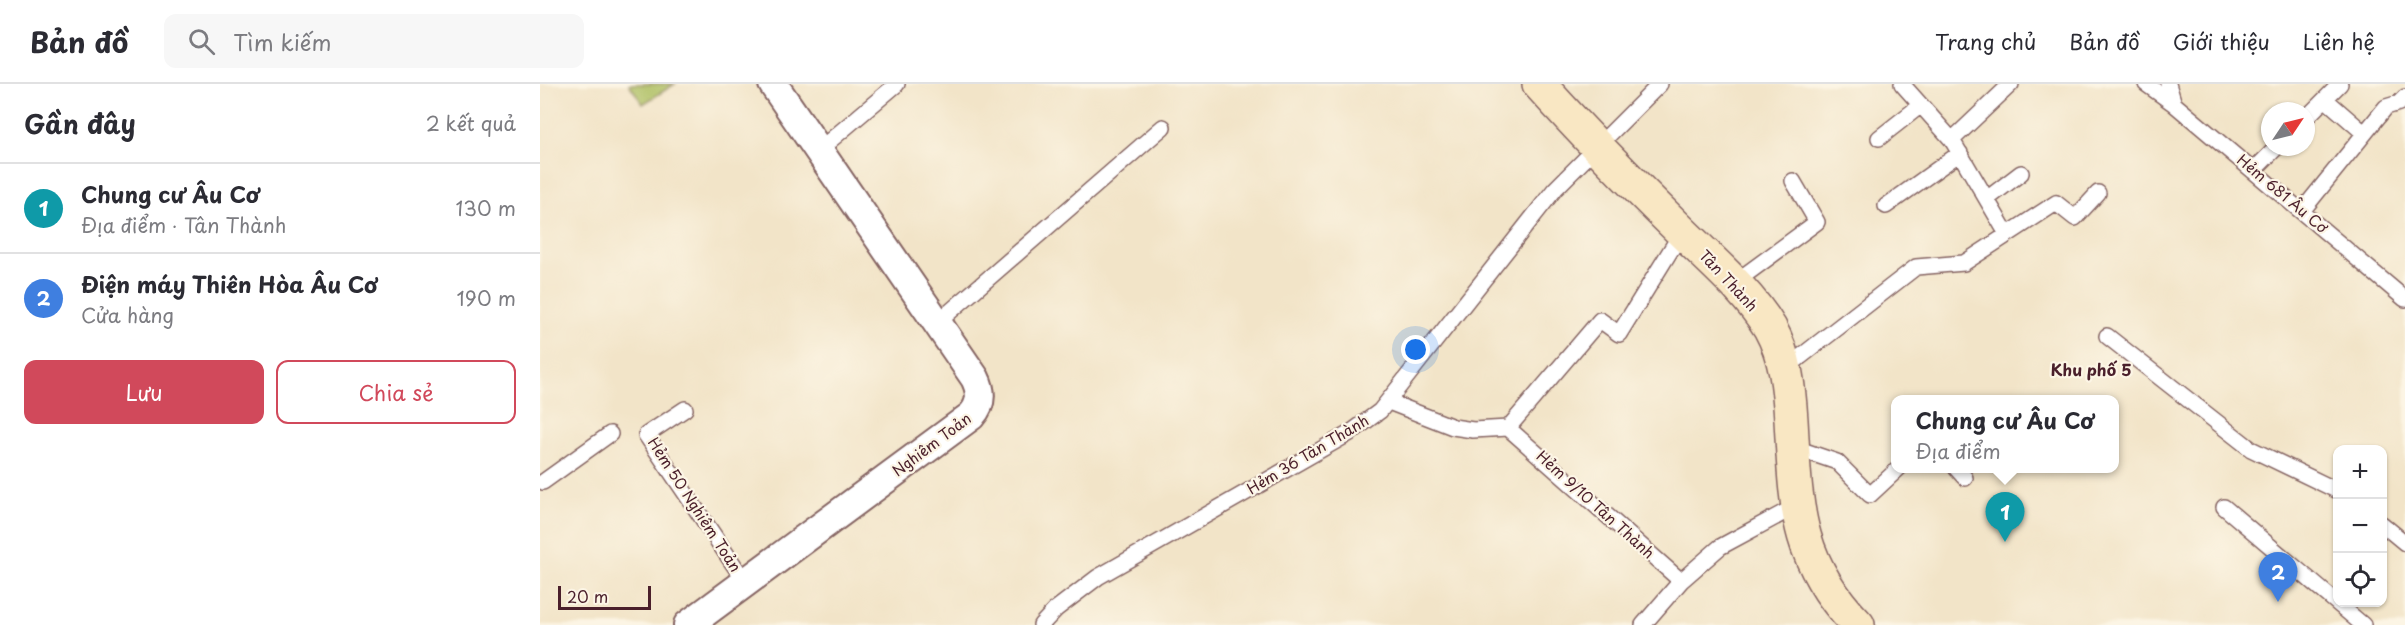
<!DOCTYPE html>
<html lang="vi">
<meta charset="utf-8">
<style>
:root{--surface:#fff;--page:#f7f7f7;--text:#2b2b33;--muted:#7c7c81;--line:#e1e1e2;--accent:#d1495b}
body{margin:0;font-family:"Playpen Sans",sans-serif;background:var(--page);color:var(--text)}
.controls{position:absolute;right:18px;bottom:18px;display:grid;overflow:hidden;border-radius:12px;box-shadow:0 2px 4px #0004}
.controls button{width:54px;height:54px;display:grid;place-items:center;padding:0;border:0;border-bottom:2px solid var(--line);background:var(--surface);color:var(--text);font:30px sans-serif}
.compass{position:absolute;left:1721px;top:18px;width:54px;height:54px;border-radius:50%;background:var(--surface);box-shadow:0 2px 4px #0004;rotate:55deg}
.scale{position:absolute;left:18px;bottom:15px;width:93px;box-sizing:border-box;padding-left:6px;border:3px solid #4a1f2b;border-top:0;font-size:16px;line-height:21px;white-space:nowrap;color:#4a1f2b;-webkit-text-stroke:4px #fcf5e5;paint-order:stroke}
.you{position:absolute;left:876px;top:266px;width:21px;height:21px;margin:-15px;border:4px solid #fff;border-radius:50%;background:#1a73e8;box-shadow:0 0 0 9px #1a73e833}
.badge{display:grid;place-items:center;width:39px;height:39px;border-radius:50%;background:var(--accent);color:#fff;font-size:20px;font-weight:700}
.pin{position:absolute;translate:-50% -50px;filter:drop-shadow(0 2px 3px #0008)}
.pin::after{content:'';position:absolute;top:32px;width:21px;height:18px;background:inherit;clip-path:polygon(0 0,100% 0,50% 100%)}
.popup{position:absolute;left:1351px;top:311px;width:228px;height:78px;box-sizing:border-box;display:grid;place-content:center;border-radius:12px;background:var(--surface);filter:drop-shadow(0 2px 4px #0005);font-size:20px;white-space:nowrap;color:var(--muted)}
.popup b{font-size:22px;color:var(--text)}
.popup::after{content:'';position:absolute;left:50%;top:100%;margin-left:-12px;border:12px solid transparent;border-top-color:var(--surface)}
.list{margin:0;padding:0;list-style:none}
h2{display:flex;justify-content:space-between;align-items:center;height:78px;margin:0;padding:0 24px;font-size:26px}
h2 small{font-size:20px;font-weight:400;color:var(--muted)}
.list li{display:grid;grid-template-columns:39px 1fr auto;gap:18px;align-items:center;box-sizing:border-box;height:90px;padding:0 24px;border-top:2px solid var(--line)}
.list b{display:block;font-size:22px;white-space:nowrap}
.list p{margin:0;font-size:20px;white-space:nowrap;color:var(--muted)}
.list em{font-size:20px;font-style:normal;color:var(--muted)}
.actions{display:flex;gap:12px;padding:18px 24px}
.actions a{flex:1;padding:14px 0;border:2px solid var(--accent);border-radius:12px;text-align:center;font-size:21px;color:var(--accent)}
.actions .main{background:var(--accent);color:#fff}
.icon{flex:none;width:33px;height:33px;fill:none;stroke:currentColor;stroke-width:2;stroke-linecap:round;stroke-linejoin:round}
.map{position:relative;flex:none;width:1865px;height:541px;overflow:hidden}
header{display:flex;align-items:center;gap:36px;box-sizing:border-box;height:84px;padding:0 30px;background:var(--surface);border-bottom:2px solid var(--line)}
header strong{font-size:28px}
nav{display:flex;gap:33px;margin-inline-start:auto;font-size:21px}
.search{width:420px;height:54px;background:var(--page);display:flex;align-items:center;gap:15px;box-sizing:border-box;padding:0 21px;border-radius:12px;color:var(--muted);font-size:22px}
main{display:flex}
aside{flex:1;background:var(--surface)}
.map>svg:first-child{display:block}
.green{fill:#adbf62;stroke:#7c6f46;stroke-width:1.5}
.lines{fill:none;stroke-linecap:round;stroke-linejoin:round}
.lane-casing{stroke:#856462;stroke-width:18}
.street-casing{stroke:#856462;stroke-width:32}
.secondary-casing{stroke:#856462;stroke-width:36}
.lane{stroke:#fff;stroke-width:15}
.street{stroke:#fff;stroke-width:28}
.secondary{stroke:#f9e7c3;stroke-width:33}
.labels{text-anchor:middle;stroke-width:4.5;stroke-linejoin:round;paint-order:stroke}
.street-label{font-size:15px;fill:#4a1f2b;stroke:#fcf5e5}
.neighbourhood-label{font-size:16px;font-weight:bold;fill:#4a1f2b;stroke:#fcf5e5}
</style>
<header>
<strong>Bản đồ</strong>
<div class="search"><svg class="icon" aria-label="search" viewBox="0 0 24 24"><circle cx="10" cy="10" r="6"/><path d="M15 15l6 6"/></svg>Tìm kiếm</div>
<nav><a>Trang chủ</a><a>Bản đồ</a><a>Giới thiệu</a><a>Liên hệ</a></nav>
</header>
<main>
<aside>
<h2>Gần đây<small>2 kết quả</small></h2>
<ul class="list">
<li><span class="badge" style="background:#0f9aa8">1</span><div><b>Chung cư Âu Cơ</b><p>Địa điểm · Tân Thành</p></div><em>130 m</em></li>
<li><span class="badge" style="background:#3f7fe0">2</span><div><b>Điện máy Thiên Hòa Âu Cơ</b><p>Cửa hàng</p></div><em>190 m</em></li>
</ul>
<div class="actions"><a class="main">Lưu</a><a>Chia sẻ</a></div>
</aside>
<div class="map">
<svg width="1865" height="541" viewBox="0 0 1865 541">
<rect width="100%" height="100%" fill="#fcf5e5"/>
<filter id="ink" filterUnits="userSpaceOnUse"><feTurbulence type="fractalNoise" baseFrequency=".0167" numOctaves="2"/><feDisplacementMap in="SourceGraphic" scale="12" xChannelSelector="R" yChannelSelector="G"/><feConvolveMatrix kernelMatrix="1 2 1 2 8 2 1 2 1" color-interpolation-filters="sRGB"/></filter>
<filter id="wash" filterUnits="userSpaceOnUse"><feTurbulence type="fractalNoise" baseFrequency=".008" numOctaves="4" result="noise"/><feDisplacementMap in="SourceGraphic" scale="24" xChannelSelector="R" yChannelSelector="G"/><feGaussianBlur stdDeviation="1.35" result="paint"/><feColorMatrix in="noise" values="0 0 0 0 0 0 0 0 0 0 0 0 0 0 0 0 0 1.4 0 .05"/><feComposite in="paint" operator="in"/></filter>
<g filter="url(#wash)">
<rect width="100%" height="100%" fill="#f2e4c8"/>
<!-- green -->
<path class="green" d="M89 0H135L103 20Z"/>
</g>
<g filter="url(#ink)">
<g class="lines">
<!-- lane casing -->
<g class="lane-casing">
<path id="lane" d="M1362 0 1412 56
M1606 0 1634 20
M1628 0 1634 20 1865 215
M1785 15 1824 49
M1766 34 1800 0
M1339 54 1381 21
M279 66 357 0
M1713 87 1737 63
M1447 115 1481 89
M1346 122 1420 69
M1762 127 1846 23 1859 19 1865 13
M1467 150 1412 56 1471 0
M1194 199 1277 138 1253 97
M397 239 623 43
M1567 252 1711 365 1798 407
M1246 284 1376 183 1424 179 1516 119 1535 134 1558 109
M849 318 913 343 933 346 968 344 1060 236 1079 250 1142 148
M145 325 106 351 206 499
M968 344 1141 497
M1253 363 1297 378 1330 411 1359 384
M1416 384 1425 394
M3 398 70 350
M1684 423 1823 541
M1842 440 1865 459
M501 541 516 525 558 493 810 349 840 327 1015 105 1120 0
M1103 541 1141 497 1180 463 1256 422"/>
</g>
<!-- street casing -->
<g class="street-casing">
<path id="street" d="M148 541 431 332C442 320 442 308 435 294L233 0"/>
</g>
<!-- secondary casing -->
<g class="secondary-casing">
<path id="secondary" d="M999 0C1044 50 1090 97 1138 144 1169 175 1207 206 1230 244 1246 273 1249 304 1251 336 1256 421 1255 476 1318 541"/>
</g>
<!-- lane -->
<use href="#lane" class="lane"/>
<!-- street -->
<use href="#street" class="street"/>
<!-- secondary -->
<use href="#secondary" class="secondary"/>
</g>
</g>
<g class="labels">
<!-- street labels -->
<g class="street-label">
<text transform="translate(1742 110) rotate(40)" y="5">Hẻm 681 Âu Cơ</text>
<text transform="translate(1188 197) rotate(47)" y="5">Tân Thành</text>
<text transform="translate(392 361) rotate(-37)" y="5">Nghiêm Toản</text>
<text transform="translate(768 371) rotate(-31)" y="5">Hẻm 36 Tân Thành</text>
<text transform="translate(154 421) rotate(57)" y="5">Hẻm 50 Nghiêm Toản</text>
<text transform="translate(1055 421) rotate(42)" y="5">Hẻm 9/10 Tân Thành</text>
</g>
<!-- neighbourhood labels -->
<g class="neighbourhood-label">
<text x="1551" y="292">Khu phố 5</text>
</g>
</g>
</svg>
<div class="controls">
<button>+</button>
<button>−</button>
<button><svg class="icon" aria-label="locate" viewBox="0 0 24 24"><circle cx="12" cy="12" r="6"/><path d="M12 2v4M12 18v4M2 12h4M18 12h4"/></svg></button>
</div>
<svg class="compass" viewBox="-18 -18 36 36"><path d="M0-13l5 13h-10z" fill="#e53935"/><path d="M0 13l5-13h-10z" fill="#7c7c81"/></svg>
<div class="scale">20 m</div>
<div class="you"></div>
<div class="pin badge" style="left:1465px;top:458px;background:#0f9aa8">1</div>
<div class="popup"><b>Chung cư Âu Cơ</b>Địa điểm</div>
<div class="pin badge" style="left:1738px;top:518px;background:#3f7fe0">2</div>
</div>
</main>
